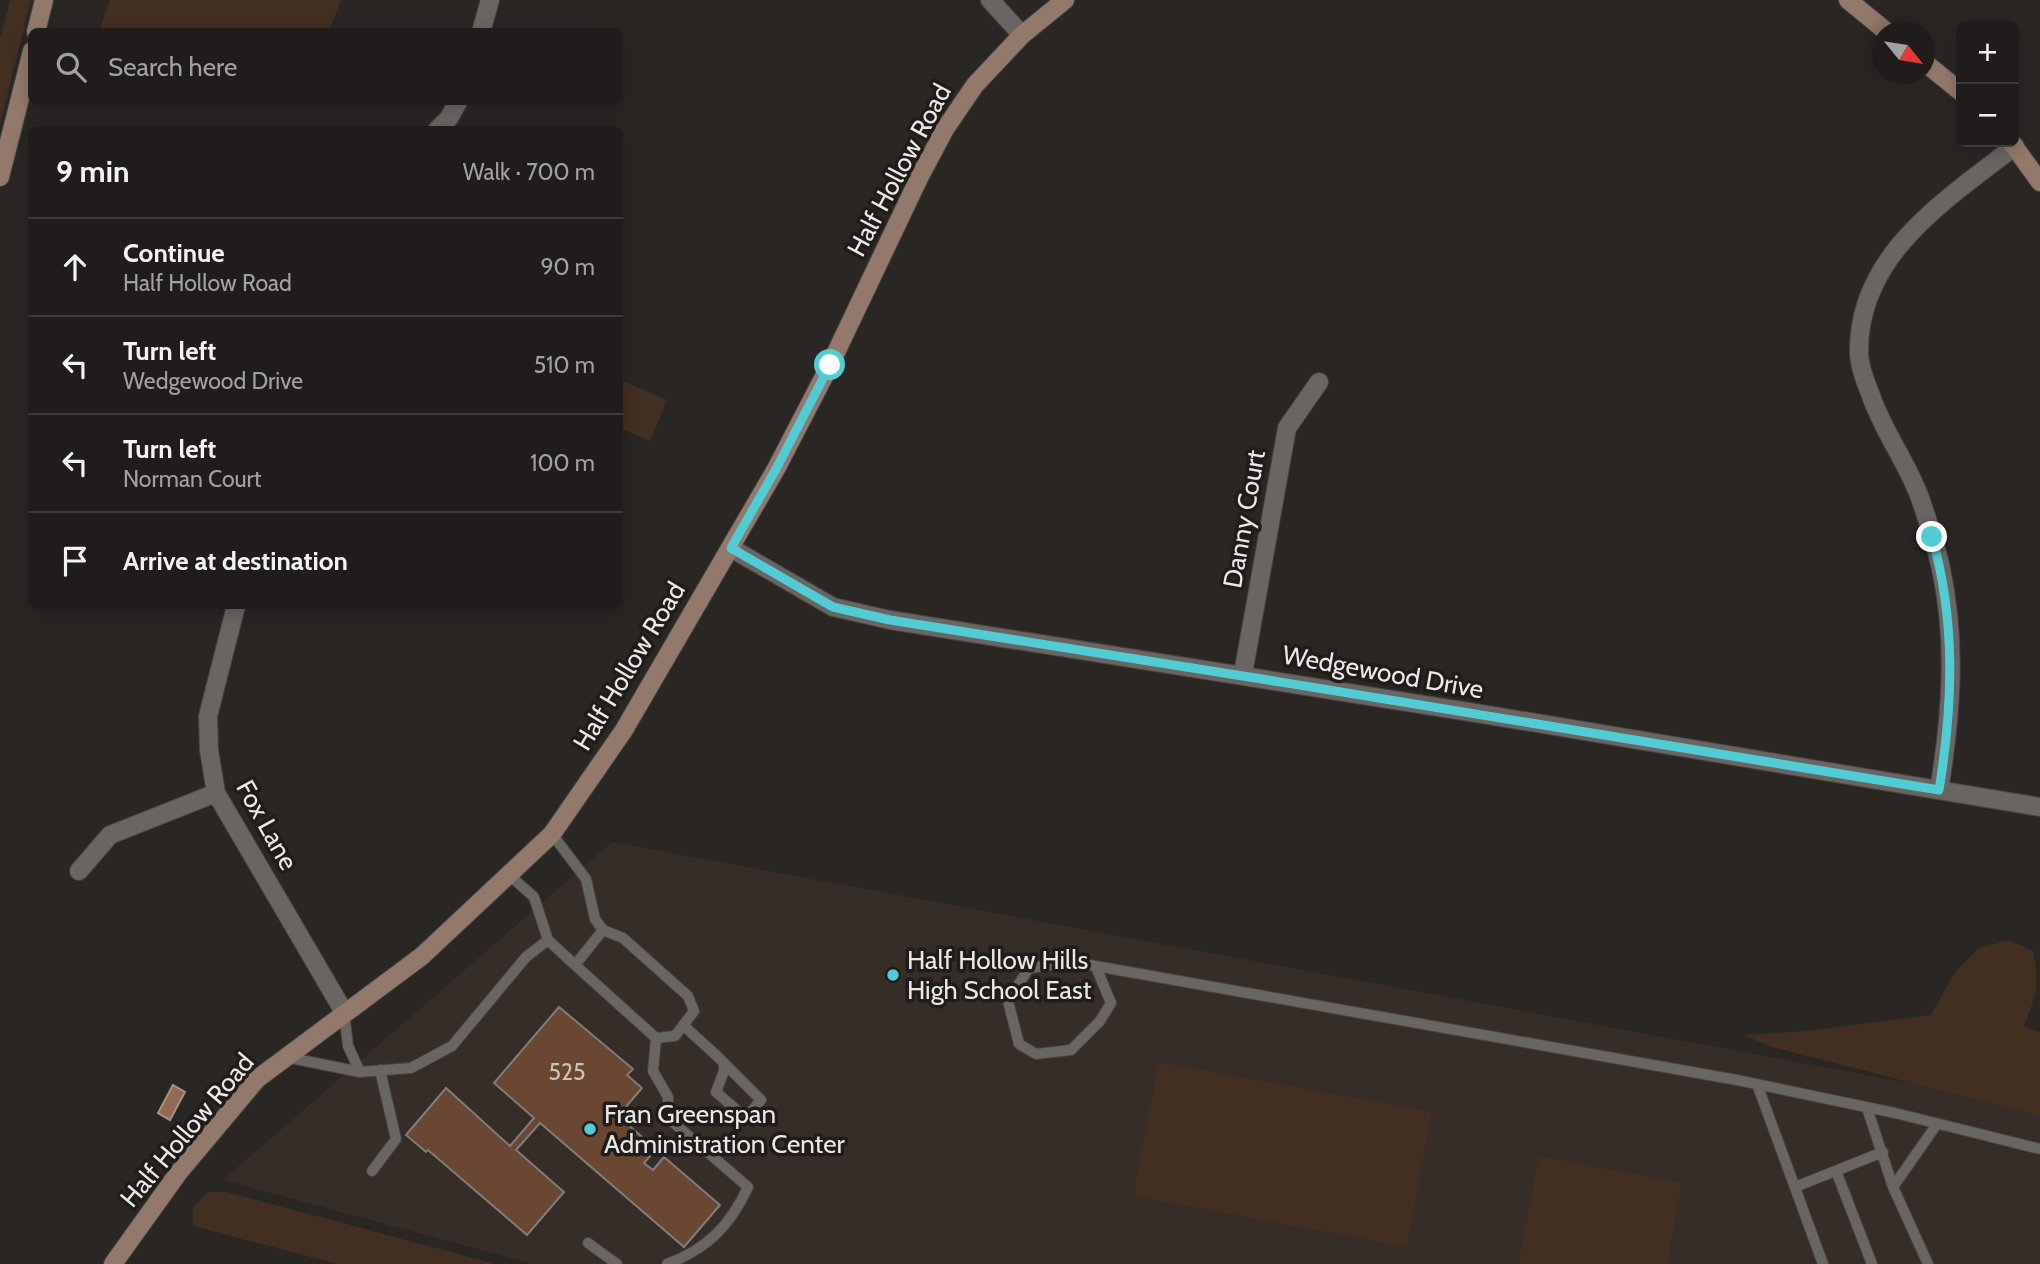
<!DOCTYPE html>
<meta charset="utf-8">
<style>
:root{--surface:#1f1c1b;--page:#272524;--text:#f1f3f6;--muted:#a1a1a3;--line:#3c3a3a}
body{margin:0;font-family:Cabin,sans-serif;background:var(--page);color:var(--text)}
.controls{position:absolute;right:21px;top:21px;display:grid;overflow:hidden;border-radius:10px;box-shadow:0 4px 18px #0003}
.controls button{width:63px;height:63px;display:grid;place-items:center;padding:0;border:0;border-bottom:2px solid var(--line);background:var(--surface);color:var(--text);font:35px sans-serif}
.compass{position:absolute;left:1872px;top:21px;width:63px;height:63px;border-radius:50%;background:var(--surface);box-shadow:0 4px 18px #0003;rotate:120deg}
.stop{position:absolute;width:21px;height:21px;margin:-16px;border:5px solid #51ccd4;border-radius:50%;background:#fff}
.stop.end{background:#51ccd4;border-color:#fff;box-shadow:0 2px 7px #0008}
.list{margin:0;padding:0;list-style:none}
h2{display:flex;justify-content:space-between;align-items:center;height:91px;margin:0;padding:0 28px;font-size:30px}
h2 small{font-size:23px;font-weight:400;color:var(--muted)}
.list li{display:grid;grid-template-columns:46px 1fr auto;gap:21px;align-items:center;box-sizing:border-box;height:98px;padding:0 28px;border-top:2px solid var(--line)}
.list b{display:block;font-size:26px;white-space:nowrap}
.list p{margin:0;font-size:23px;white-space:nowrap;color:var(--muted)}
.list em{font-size:23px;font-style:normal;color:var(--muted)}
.icon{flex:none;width:38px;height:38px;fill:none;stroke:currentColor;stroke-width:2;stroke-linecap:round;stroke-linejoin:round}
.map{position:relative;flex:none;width:2040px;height:1264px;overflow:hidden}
.search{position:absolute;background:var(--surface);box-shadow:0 4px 18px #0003;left:28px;top:28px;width:595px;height:77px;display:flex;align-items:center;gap:18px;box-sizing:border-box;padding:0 24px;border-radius:10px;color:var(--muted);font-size:26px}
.panel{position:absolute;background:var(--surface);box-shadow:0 4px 18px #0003;left:28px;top:126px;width:595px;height:483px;border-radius:10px}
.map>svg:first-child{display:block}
.built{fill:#362d28}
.green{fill:#432e22}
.water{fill:#906a54;stroke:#ab9080;stroke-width:2}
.building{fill:#6a4732;stroke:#807c7a;stroke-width:2}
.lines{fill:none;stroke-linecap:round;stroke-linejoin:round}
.lane-casing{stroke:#464341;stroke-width:12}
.street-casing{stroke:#464341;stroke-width:20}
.secondary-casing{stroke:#464341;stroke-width:20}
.lane{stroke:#696563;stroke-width:10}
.street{stroke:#696563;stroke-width:18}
.secondary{stroke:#92796b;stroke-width:18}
.route{stroke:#51ccd4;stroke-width:9}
.poi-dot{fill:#51ccd4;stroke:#1f1c1a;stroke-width:2.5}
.labels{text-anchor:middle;stroke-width:7;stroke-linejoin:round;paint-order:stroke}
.number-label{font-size:23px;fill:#cbc0ba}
.street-label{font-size:26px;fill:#ebe8e7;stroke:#1f1c1a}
.poi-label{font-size:26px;fill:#ebe8e7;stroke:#1f1c1a;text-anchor:start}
</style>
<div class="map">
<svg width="2040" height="1264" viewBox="0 0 2040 1264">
<rect width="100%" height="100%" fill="#292624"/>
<!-- built -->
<path class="built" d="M612 842 2040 1107V1264H533L223 1180Z"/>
<!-- green -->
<path class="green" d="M10 0H31L0 124V38Z
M110 0H341L329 31 99 30Z
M620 380 667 400 650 441 620 428Z
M2009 940 2033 951C2040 983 2036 996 2024 1026L2040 1032V1116L1772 1047 1744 1035 1807 1031 1931 1015 1955 972 1979 948Z
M1159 1062 1432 1112 1407 1247 1133 1196Z
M1539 1156 1682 1183 1667 1264H1518Z
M207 1192H227L496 1264H337L193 1226V1208Z"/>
<!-- water -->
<path class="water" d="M173 1085 185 1092 170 1120 158 1113Z"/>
<!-- building -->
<path class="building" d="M559 1007 633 1069 627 1075 642 1088 618 1116 656 1149 644 1163 653 1170 664 1157 720 1205 684 1247 540 1123 516 1150 564 1192 527 1235 428 1150 426 1152 406 1135 446 1088 510 1146 534 1118 494 1083Z"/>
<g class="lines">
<!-- lane casing -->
<g class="lane-casing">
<path id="lane" d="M509 875 534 897 548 940 575 965 603 930 595 919 586 879 552 834
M575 965 656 1038 675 1036 694 1011 688 996 623 938 603 930
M1096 967 1111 1003 1100 1021 1071 1050 1036 1054 1019 1044 1008 1001 1029 968 1073 962 1737 1080 1895 1113 2040 1149
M344 1012 348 1046 360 1072
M683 1025 718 1057 761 1100 746 1118 716 1092 724 1071V1063
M656 1038 653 1071 668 1097V1118L748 1187C730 1226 707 1249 667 1264
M286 1057 360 1072 411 1068 452 1046 526 957 548 940
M1757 1084 1823 1264
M1867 1108 1893 1187 1928 1264
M372 1171 396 1139 380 1070
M1836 1171 1872 1264
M1795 1187 1883 1152
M1893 1187 1937 1124
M588 1243 617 1264"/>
</g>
<!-- street casing -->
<g class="street-casing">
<path id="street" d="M990 0 1022 35
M481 32 490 0
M437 130 449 118 458 102
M731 548 833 607 890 620C1274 679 1657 742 2040 807
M236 606 208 716 209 750 216 793 344 1012
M1243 674 1287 428 1319 382
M1939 790C1951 717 1957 643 1941 569 1936 545 1928 521 1920 498 1907 462 1882 430 1870 393 1865 381 1859 365 1859 352 1858 254 1946 200 2015 146
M79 871 110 835 216 793"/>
</g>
<!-- secondary casing -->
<g class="secondary-casing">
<path id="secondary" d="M1848 0 1887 32
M36 32 44 0
M1924 62 1961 92
M2011 142 2040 182
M0 177 32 51
M113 1264 179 1172 257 1079 422 956 552 834 624 730 776 469 830 365 920 176 945 129 975 85 1022 35 1065 0"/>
</g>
<!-- lane -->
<use href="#lane" class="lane"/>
<!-- street -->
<use href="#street" class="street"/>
<!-- secondary -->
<use href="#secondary" class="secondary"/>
</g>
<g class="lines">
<!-- route -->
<path class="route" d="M830 365 776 469 731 548 833 607 890 620C1240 674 1590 733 1939 790 1953 705 1956 621 1932 537"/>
</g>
<!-- markers -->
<g class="poi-dot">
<circle cx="893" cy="975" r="7"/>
<circle cx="590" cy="1129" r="7"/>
</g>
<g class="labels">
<!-- number labels -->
<g class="number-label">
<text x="567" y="1080">525</text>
</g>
<!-- street labels -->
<g class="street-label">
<text transform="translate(899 170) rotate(-62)" y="9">Half Hollow Road</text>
<text transform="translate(1244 519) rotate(-80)" y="9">Danny Court</text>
<text transform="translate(629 666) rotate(-59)" y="9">Half Hollow Road</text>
<text transform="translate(1383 672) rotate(10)" y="9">Wedgewood Drive</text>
<text transform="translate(267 825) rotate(61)" y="9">Fox Lane</text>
<text transform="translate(187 1130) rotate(-50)" y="9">Half Hollow Road</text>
</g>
<!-- poi labels -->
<g class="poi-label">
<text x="907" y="969">Half Hollow Hills<tspan x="907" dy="30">High School East</tspan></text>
<text x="604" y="1123">Fran Greenspan<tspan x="604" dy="30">Administration Center</tspan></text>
</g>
</g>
</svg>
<div class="controls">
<button>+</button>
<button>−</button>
</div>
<svg class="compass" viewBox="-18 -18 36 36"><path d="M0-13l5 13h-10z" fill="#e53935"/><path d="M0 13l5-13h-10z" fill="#a1a1a3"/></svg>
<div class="stop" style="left:830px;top:365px"></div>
<div class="stop end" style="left:1932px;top:537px"></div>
<div class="search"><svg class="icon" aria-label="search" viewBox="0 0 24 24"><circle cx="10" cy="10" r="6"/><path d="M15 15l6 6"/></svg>Search here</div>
<section class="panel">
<h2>9 min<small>Walk · 700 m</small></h2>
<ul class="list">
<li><svg class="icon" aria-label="ahead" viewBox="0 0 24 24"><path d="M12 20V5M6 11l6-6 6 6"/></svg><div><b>Continue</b><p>Half Hollow Road</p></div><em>90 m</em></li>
<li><svg class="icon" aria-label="left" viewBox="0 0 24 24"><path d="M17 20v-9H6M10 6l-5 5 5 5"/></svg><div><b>Turn left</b><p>Wedgewood Drive</p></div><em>510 m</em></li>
<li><svg class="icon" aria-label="left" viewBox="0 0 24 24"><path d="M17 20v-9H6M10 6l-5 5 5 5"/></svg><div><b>Turn left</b><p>Norman Court</p></div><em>100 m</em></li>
<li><svg class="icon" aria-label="arrive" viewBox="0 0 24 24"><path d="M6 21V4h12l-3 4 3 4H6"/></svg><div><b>Arrive at destination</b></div></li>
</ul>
</section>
</div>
